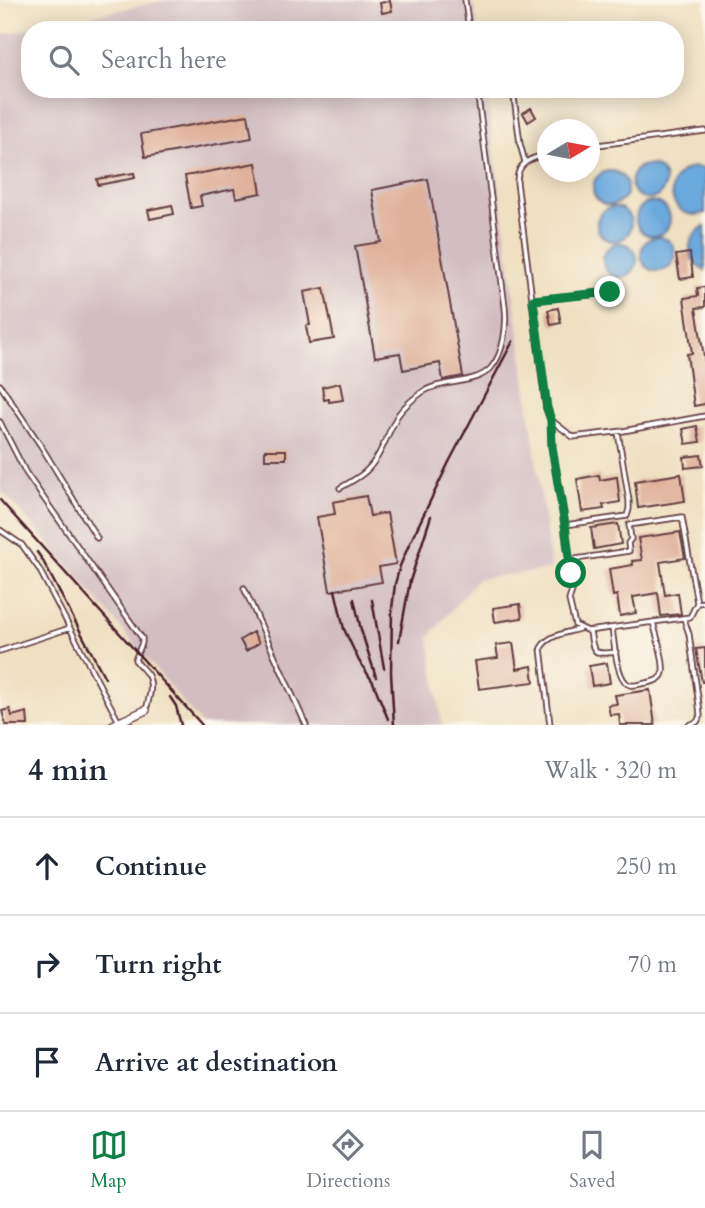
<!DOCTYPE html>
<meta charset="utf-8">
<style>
:root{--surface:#fff;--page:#f6f6f7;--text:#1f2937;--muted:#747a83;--line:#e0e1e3;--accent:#0b8043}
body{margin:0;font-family:Cardo,serif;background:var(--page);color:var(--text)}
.compass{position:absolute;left:537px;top:119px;width:63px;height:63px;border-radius:50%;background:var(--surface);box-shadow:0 4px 18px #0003;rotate:80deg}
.stop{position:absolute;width:21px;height:21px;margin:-16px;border:5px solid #0b8043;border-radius:50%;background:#fff}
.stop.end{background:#0b8043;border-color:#fff;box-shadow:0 2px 7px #0008}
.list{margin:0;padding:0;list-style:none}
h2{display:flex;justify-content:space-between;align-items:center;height:91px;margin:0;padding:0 28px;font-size:30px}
h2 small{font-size:23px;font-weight:400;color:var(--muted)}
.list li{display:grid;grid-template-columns:46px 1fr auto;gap:21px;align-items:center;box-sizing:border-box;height:98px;padding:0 28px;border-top:2px solid var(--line)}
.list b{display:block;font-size:26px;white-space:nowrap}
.list em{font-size:23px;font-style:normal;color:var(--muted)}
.icon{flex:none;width:38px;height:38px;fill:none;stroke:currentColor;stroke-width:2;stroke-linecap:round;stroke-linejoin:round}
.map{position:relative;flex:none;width:705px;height:725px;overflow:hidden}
.search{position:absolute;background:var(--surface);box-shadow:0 4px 18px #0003;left:21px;right:21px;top:21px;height:77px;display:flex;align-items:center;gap:18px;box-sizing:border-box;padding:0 24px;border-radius:28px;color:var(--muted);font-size:26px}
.sheet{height:385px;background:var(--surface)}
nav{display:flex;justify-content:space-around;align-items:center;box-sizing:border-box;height:98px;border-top:2px solid var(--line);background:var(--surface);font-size:19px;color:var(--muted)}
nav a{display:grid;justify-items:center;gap:4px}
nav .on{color:var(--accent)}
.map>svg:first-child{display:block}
.industrial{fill:#d2bec2}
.water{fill:#6aa9dd;stroke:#5a6484;stroke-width:2}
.building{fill:#e0b19a}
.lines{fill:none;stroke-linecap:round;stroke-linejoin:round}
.service-casing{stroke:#633c42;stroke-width:7}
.minor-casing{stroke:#633c42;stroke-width:10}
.service{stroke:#fff;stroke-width:3.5}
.minor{stroke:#fff;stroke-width:7}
.rail{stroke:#4a1f2b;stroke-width:2.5}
.route{stroke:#0b8043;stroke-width:9}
</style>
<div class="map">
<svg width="705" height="725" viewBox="0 0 705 725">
<rect width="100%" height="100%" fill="#fbf7ec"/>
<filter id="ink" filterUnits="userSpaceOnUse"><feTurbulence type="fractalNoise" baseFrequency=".0143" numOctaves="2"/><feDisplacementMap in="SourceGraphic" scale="14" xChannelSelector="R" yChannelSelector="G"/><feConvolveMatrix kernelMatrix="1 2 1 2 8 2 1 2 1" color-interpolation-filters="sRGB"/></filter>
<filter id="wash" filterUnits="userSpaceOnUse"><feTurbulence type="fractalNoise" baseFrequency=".00686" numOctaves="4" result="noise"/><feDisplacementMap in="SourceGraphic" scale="28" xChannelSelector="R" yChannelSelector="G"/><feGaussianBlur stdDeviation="1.57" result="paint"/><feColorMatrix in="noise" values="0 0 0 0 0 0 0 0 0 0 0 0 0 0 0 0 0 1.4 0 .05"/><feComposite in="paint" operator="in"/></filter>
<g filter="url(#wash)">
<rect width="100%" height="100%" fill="#efe0c1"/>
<!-- industrial -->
<path class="industrial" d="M167 0H460L475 6 478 30H30V89H486L551 569 477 579 429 637 442 725H202L76 574 0 489V35Z"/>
<!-- water -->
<path class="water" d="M631 182a17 17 0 1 1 34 0a17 17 0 1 1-34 0Z
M694 167 705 169V213C671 225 656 175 694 167Z
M593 188a17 17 0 1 1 34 0a17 17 0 1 1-34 0Z
M636 219a17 17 0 1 1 34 0a17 17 0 1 1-34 0Z
M597 224a17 17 0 1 1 34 0a17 17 0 1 1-34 0Z
M705 226V271C685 259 685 237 705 226Z
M641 254a17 17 0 1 1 34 0a17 17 0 1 1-34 0Z
M603 260a17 17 0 1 1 34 0a17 17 0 1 1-34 0Z"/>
<g id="blocks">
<!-- building -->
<path class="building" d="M390 1 392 11 382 13 380 3Z
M531 108 536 117 528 122 523 113Z
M248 115 252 138 145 157 141 134Z
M256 163 261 193 236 198 234 189 200 196 202 206 191 208 185 176Z
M134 173 135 178 98 185 97 179Z
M428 179 463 376 443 380 440 363 403 370 400 353 375 357 355 246 381 242 372 190Z
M172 205 174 214 150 219 148 210Z
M690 253 693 277 680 279 676 255Z
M705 287V307L696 308 705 363V404L694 406 687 354 692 353 684 298 698 296 697 288Z
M324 288 334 339 309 343 306 326 310 325 304 292Z
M558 308 561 323 551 325 548 310Z
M340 383 343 400 329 402V399L324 400 322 387Z
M697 426 700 442 686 444 683 429Z
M265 450H286V459H265Z
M701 455 703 466 685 468 684 457Z
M681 474 685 501 638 508 635 481Z
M599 475 600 480 617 477 620 502 603 505 604 509 582 512 577 479Z
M366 496 370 516 387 513 396 564 379 567 382 582 330 591 317 517 335 514 333 502Z
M618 524 621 544 594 549 591 528Z
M680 532 685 558 660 562 665 595 678 593 681 614 661 616 658 593 633 597 636 613 620 616 617 595 613 596 609 569 633 565 632 561 642 560 638 538Z
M520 604 522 618 495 622 493 608Z
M253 632 259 643 246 651 240 640Z
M513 643 517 669 532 666 534 682 479 689 475 661 498 658 496 645Z
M705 648V682H702L696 649Z
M607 663 610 683 592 686 589 666Z
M650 690 655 725H620L619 714 610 715 608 705 617 704 615 695Z
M10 709 12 716 27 712 28 725H6L2 711Z"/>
</g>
</g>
<g filter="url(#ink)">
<use href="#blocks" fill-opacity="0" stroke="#633c42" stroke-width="2"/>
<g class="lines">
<!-- service casing -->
<g class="service-casing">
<path id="service" d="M465 0 469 30
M513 89 520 144 525 162
M590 146 705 131
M548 154C531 158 517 162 517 182L546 408 551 420 573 437 623 431 705 416
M533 300 610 292 617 289
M0 385 41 446 97 538
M551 420 552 447 565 525 627 516 629 509V501L618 432
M0 422 26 473 142 638V643L135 660C139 665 143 669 147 674 154 685 149 698 146 710
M340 488C348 483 359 478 366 471 382 456 387 433 398 415 404 406 413 399 421 393 441 379 476 385 491 368 504 353 507 326 505 307L477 89
M565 525 572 582V591L569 600 575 625 588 631 690 617 697 603 705 602
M0 530 22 545 39 569 119 722
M569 560 629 551 628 543 631 539 629 525 682 517 697 603
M244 588 306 725
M684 619 689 634 699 705 700 716 697 722 689 725
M612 628C614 640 616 681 630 685 634 686 641 684 646 683 653 682 662 680 663 672 665 659 656 635 653 622
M590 631C593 653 593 655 616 652
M0 651 70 628
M550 725 541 648C548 635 566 633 579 629"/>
</g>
<!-- minor casing -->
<g class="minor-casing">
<path id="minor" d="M113 725 146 710"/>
</g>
<!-- service -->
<use href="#service" class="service"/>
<!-- minor -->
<use href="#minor" class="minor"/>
<!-- rail -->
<path class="rail" d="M0 500 202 725
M37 552 43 561 105 678
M335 590 344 629 359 661 373 682 388 719
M354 599 361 630 376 677
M372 600 384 668
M399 641 410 581 431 516
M170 697 176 706 181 725
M394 725 391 673 392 609 395 584 400 566 408 547 449 462 513 341"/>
</g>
</g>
<g class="lines" filter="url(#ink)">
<!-- route -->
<path class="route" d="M571 573 565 525 552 447 551 420 547 408 533 300 610 292"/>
</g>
</svg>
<svg class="compass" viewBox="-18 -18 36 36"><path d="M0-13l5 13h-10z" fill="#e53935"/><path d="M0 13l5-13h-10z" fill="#747a83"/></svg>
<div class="stop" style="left:571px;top:573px"></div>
<div class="stop end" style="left:610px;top:292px"></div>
<div class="search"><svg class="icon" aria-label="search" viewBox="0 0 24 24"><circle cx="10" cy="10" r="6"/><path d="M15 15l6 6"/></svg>Search here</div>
</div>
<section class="sheet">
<h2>4 min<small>Walk · 320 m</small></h2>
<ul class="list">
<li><svg class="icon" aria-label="ahead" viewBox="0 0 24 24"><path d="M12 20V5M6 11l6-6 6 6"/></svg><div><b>Continue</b></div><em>250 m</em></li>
<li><svg class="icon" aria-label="right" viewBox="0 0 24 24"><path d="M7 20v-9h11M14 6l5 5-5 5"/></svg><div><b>Turn right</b></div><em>70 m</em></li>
<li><svg class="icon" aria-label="arrive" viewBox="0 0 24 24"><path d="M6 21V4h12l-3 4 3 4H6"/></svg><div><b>Arrive at destination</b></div></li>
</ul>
</section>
<nav>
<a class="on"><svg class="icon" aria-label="map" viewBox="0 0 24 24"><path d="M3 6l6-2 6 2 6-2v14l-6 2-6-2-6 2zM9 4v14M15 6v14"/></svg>Map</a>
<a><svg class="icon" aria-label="directions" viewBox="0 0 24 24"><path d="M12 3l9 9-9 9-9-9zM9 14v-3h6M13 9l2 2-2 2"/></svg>Directions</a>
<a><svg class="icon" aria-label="saved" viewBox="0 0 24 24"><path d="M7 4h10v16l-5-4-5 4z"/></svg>Saved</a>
</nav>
